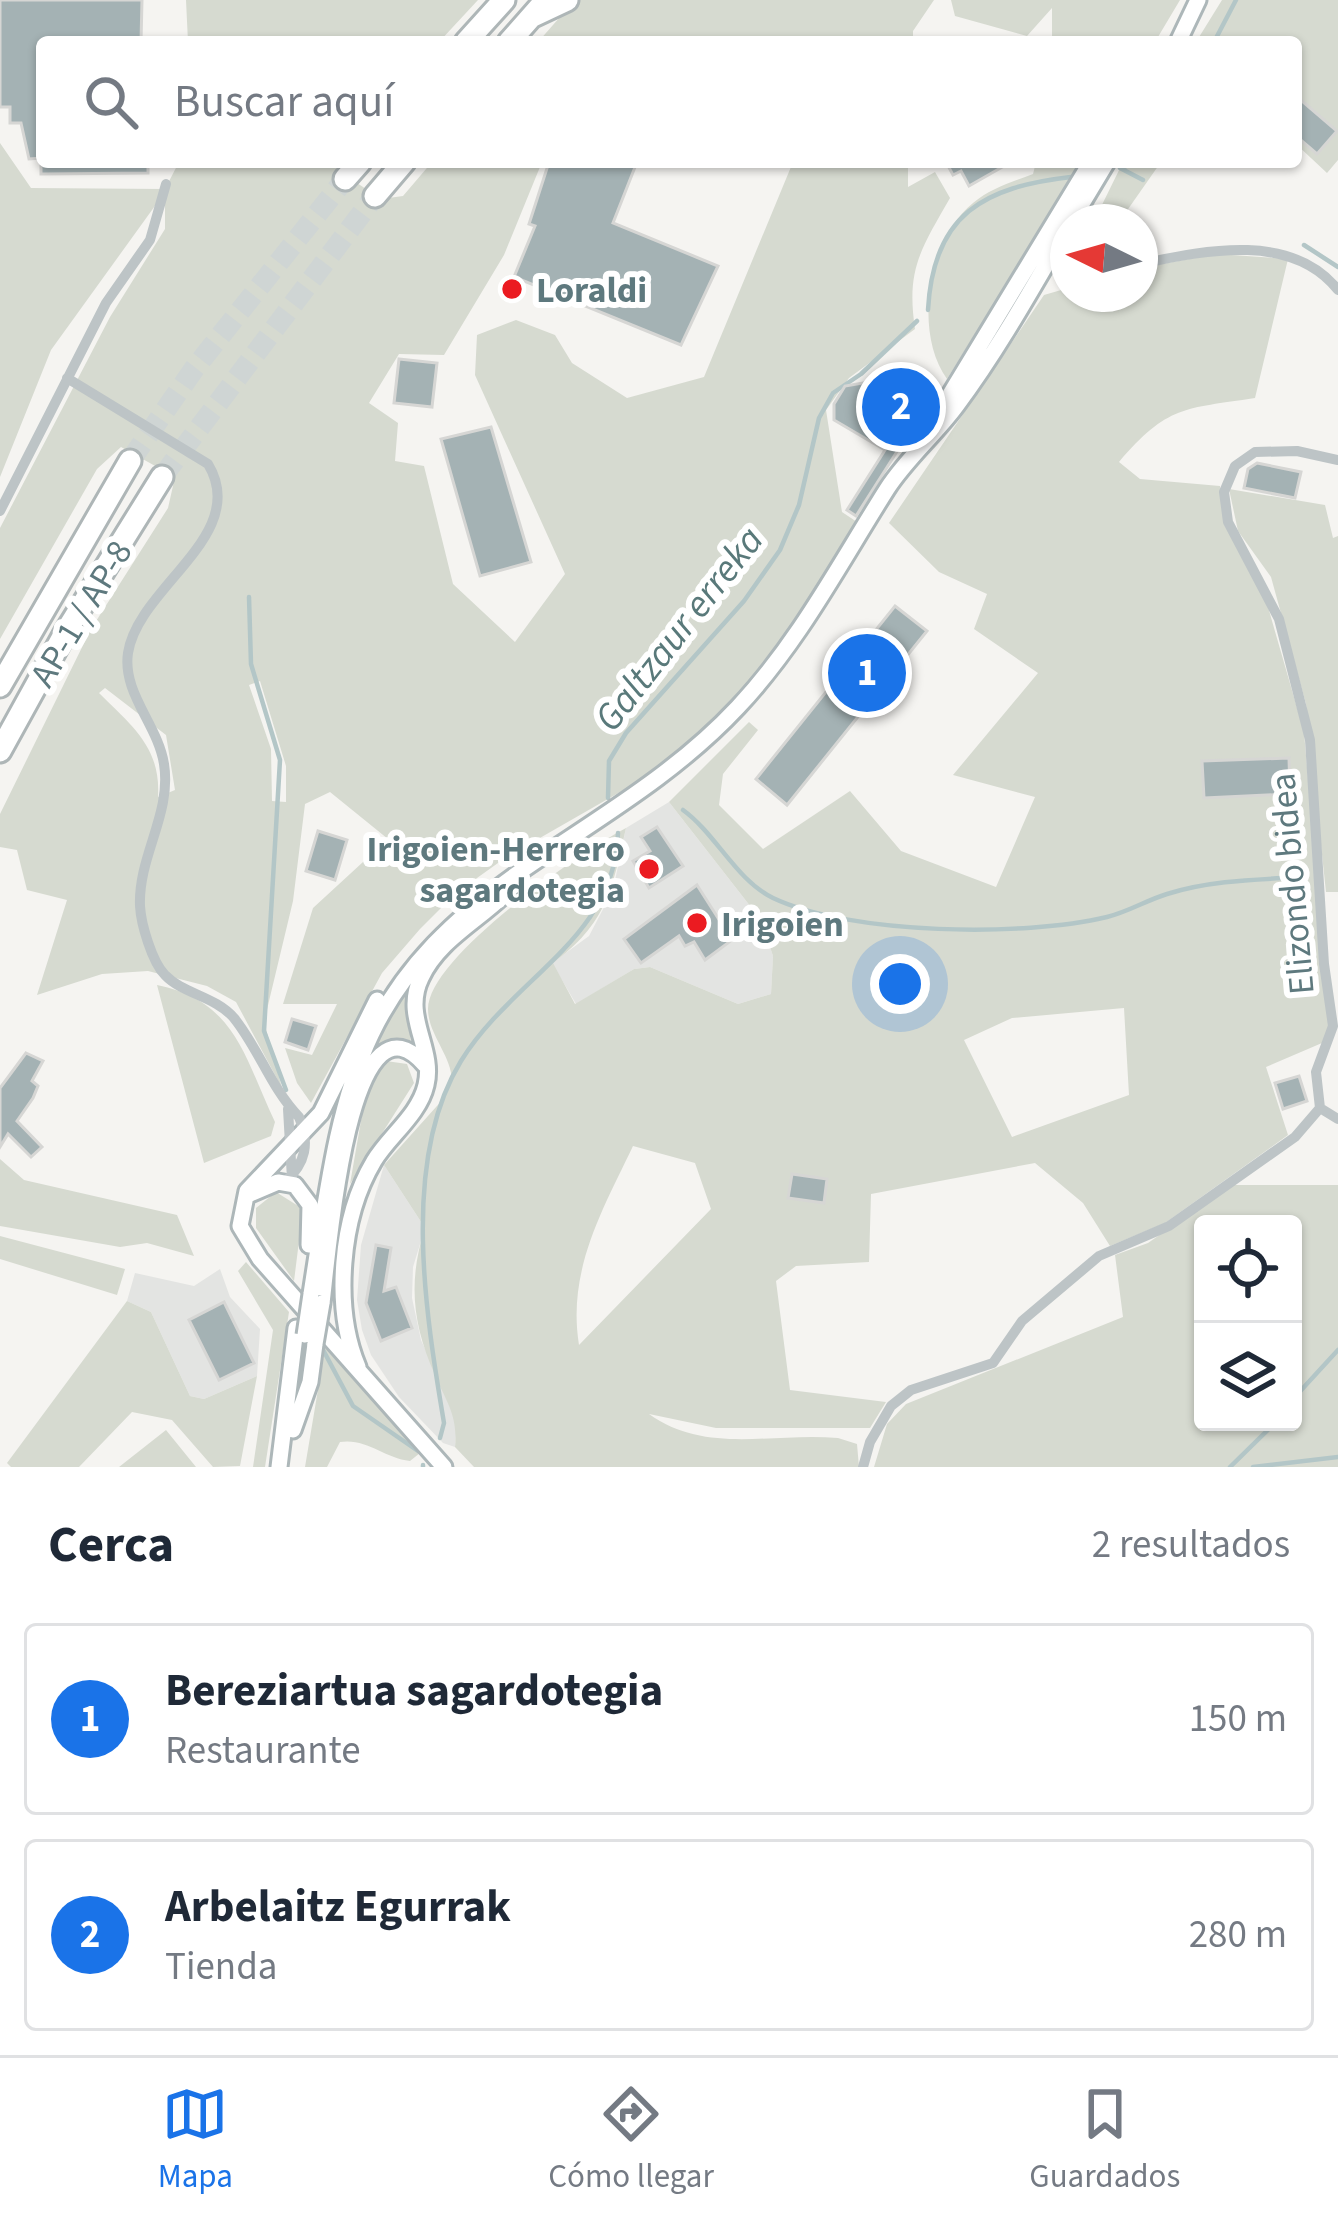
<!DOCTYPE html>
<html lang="es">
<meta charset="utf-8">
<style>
:root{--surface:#fff;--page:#f2f2f3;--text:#1f2937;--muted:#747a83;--line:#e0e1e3;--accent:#1a73e8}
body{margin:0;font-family:"Source Sans 3",sans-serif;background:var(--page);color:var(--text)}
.controls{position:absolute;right:36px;bottom:36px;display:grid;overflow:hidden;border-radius:12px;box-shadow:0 3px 9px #0004}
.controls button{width:108px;height:108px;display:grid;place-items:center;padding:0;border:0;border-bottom:3px solid var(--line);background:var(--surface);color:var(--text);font:60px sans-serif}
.compass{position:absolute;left:1050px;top:204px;width:108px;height:108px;border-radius:50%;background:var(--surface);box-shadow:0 3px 9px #0004;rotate:275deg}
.you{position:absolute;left:900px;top:984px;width:42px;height:42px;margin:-30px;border:9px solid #fff;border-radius:50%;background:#1a73e8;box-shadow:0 0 0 18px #1a73e833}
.badge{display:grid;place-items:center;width:78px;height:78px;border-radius:50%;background:var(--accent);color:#fff;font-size:39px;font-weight:700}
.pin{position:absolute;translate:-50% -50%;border:6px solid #fff;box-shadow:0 3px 12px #0006}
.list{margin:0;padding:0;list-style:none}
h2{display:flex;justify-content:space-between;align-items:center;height:156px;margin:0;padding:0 48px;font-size:51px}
h2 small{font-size:39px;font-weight:400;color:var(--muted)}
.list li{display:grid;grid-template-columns:78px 1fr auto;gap:36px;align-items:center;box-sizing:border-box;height:192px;margin:0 24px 24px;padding:0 24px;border:3px solid var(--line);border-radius:12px}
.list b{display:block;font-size:45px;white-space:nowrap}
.list p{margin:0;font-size:39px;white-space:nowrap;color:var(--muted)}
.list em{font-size:39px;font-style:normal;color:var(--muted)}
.icon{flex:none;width:66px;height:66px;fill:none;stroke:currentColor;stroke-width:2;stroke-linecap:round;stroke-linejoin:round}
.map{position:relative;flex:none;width:1338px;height:1467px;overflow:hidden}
.search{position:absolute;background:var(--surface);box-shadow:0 3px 9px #0004;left:36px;right:36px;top:36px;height:132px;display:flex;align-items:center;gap:30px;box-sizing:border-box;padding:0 42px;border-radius:12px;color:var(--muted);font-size:45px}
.sheet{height:588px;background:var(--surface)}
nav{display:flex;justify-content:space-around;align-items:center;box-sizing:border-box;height:168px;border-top:3px solid var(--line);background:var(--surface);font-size:33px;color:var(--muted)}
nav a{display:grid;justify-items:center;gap:6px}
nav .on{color:var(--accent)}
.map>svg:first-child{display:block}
.built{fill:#e3e4e2}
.green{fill:#d6dad0;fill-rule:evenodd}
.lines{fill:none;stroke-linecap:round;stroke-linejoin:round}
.stream{stroke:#b3c6c7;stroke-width:4.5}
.building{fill:#a4b2b4;stroke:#d6d6d4;stroke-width:3}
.highway-tunnel{stroke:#cfd5d4;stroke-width:21;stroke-dasharray:21 10;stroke-linecap:butt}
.secondary-casing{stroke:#adb7b9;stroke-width:21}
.highway-casing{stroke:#aeb6b7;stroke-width:27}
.street{stroke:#bdc4c6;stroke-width:10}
.secondary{stroke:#fff;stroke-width:15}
.highway{stroke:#fff;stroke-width:21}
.secondary-bridge-casing{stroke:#adb7b9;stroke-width:21;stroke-linecap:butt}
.secondary-bridge{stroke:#fff;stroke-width:15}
.poi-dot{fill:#eb1b21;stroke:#fff;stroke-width:4.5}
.labels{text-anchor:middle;stroke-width:12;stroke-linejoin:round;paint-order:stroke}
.poi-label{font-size:36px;font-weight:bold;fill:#5e797e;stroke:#fff;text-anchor:start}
.street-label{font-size:36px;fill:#5e797e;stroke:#fff}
.water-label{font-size:39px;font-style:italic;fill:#59797a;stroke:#fff}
</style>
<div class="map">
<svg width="1338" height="1467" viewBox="0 0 1338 1467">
<rect width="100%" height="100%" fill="#f5f4f1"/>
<!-- built -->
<path class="built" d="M669 802 761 920 773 956 771 994 738 1004 650 967 634 969 576 1004 552 963 589 936 613 890 626 828Z
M384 1165 425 1228 413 1267 412 1298 421 1340 457 1418 455 1447 443 1443 399 1397 371 1355 362 1330 357 1300 361 1245Z
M220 1269 230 1297 260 1329 257 1376 204 1399 190 1396 151 1312 127 1301 135 1273 194 1286Z"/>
<!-- green -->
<path class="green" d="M186 0H478L439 42H188Z
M575 0H934L913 31V42H538Z
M951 0H1180L1155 42H1052V8L1027 36 955 16Z
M1222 0H1338V160L1327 173 1296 144V42H1196Z
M0 143 31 188 165 189 179 162H338L336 169 381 199 403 196 432 162H542L504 255 444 355 399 354 369 403 398 423 395 461 424 466 453 584 515 642 565 574 475 375 477 335 516 320 555 335 572 363 627 398 704 377 793 162H908V187L935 172 950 198C921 249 906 269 915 329L849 378 826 410 842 512 860 524 789 632 715 722 641 780 505 858 456 893 420 929 382 973 311 1103 297 1083 285 1048 312 1055 337 1004H283L313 908 388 839 330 792 305 804 293 901 264 1022 282 1088 236 1002 207 986 148 971 102 974 37 995 67 900 27 890 17 850 0 847V814L91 629 168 508 175 477 121 447 97 469 0 639V528L110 317 165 229V192L51 350 0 477ZM260 681 286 766V802L272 801 271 749 249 685ZM105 688 166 735 175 790 158 797C161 747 132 726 99 693Z
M1036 162H1082L947 379C913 332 928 239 973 203 991 188 1012 182 1033 174Z
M1123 162H1161L1119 222 1098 213Z
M1217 254 1288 259 1255 398C1184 409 1168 405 1119 462L1140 479 1220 486 1224 524 1266 600 1304 732 1329 1025 1322 1043 1266 1067 1288 1135 1165 1223 1110 1246 1083 1203 1035 1163 871 1194 869 1262 796 1266 776 1281 790 1390 886 1402 870 1428H716L649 1414C706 1455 772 1432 838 1438L857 1444 859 1467H474L455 1447C458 1416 447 1403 435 1375 412 1324 408 1280 425 1228L384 1165 445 1097 452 1080C451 1055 428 1034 428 1009 428 957 582 851 626 828 612 891 606 924 553 963L575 1004 634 969 650 967 738 1004 771 994 773 956 761 920 669 802 749 722 758 730 723 774 719 805 763 849 850 791 901 851 996 887 1035 797 953 775 1038 673 974 629 987 594 939 572 889 523 1044 295 1068 288V294H1140V268ZM1124 1008 1129 1095 1012 1137 964 1040 1012 1018ZM633 1146 695 1163 711 1209 579 1345C567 1271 602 1211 633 1146Z
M1229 489 1325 505 1333 538 1338 536V892H1326L1306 704 1271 577 1238 531Z
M157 985C236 1001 244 1057 275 1122L271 1136 204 1163Z
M405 992 411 1043 375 1046Z
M386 1061 407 1064 414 1083 350 1184 367 1086Z
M0 1159 24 1180 177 1215 194 1256 147 1243 120 1247 0 1226Z
M1231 1185H1338V1467H874L887 1424 906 1404 1123 1317 1115 1255 1148 1243ZM1203 1224H1293V1422H1203Z
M276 1192 303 1209 294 1281 256 1228V1208Z
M0 1236 125 1269 117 1295 0 1259Z
M246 1262 289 1312 265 1467H253L273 1330 238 1271Z
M127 1301 151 1312 190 1396 204 1399 257 1376 240 1466 213 1467 172 1420 132 1412 79 1467H11L7 1463Z
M325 1348 420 1453 410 1461C384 1458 367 1438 340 1442L327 1467H305Z
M166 1430 196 1467H119Z"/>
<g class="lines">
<!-- stream -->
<path class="stream" d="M1214 42 1236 0
M1120 168 1143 180
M1121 168 1138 162
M1304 245 1338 267
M928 310C933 214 984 187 1071 177
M249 597 251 664 280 760 264 1031 286 1090
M608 798 609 761 626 733 744 601 780 550 799 505 819 418 833 393 861 374 917 321
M683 810C716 834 736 880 773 898 851 935 1024 937 1107 917 1128 912 1147 900 1167 894 1205 882 1245 880 1284 878
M321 1346 353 1406 418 1451
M1293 1399 1338 1350
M440 1438 444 1423C426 1316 400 1160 461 1061 513 977 615 939 618 833
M423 1467V1465
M1230 1467 1276 1422
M1253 1467 1338 1457"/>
</g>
<!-- building -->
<path class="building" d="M0 0H142L141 42H42V158L29 159 21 123H10V107H0Z
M1302 101 1337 131 1317 154 1296 136V107Z
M41 162H148V173L41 174Z
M549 162H637L613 223 718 266 681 345 514 277 535 226 529 224Z
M946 162H1011L969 186 961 171 953 175Z
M399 359 437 363 432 407 394 403Z
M894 372 906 379 894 400 919 417 856 516 847 510 885 450 834 420V404L845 386 880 380 887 384Z
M491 427 531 562 480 576 441 439Z
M1257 463 1301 472 1295 498 1244 488 1248 469Z
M895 606 927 631 787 805 756 779Z
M1289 758 1290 794 1204 798 1202 761Z
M657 827 683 866 649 888 633 861 650 851 641 837Z
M318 831 347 840 335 880 306 871Z
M697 885 732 940 705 960 694 942 685 946 679 936 641 963 624 939Z
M292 1019 316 1026 308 1050 285 1042Z
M26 1053 43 1061 32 1081 38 1086 33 1098 17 1121 42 1147 31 1157 8 1134 0 1147V1088Z
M1299 1076 1307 1101 1283 1109 1275 1083Z
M792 1174 827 1179 824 1203 788 1198Z
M376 1245 391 1248 384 1291 396 1287 412 1328 381 1341 366 1303Z
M224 1302 254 1363 219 1380 189 1320Z"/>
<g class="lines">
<!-- highway-tunnel -->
<path class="highway-tunnel" d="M130 461 194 369 345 179
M162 477 375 196"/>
<!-- secondary casing -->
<g class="secondary-casing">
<path id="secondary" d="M1178 42 1198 0
M1071 222 1107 162
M932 424 1091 162
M377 1000 321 1113 247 1191 240 1226 260 1259 444 1467
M250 1194 278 1182 295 1185 310 1205 309 1245
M311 1294C344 1081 351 983 543 856 612 810 681 768 738 707 799 642 840 563 887 489 907 458 935 435 957 405 998 350 1033 287 1068 227
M322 1303C327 1268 347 975 425 1065
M358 1367C333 1307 340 1218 374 1161 389 1136 419 1115 426 1085 435 1048 402 1017 421 978 439 938 484 918 512 887
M293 1430 310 1382 315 1344
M279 1467 296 1328"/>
</g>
<!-- highway casing -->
<g class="highway-casing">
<path id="highway" d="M533 16 567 0
M466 42 504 0
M509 42 546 0
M345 179 360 162
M375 196 404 162
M0 686 130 461
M0 751 65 633 162 477"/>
</g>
<!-- street -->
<path class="street" d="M1140 264C1203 251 1291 231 1338 290
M67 378 208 464C251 535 138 587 128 653 122 693 158 725 164 764 172 814 138 856 140 906 141 924 152 962 165 975 183 994 215 996 234 1018 259 1049 271 1088 299 1117 310 1143 306 1163 285 1182
M0 511 106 303 150 240 166 184
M1320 1108 1338 1119
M288 1109 292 1179
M863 1467 870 1442 891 1406 911 1390 993 1363 1022 1321 1099 1256 1169 1226 1295 1137 1320 1108 1316 1072 1333 1026 1324 964 1310 740 1279 619 1228 522 1224 492 1235 466 1255 452 1297 451 1338 460"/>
<!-- secondary -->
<use href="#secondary" class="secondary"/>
<!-- highway -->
<use href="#highway" class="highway"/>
<!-- secondary-bridge casing -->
<g class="secondary-bridge-casing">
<path id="secondary-bridge" d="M305 1335 311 1294
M315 1344 322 1303"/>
</g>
<!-- secondary-bridge -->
<use href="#secondary-bridge" class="secondary-bridge"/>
</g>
<!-- markers -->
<g class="poi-dot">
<circle cx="512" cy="289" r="12"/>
<circle cx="649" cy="869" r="12"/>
<circle cx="697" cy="923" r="12"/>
</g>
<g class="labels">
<!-- poi labels -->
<g class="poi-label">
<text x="536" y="302">Loraldi</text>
<text x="625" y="861" text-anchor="end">Irigoien-Herrero<tspan x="625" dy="41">sagardotegia</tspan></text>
<text x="721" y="936">Irigoien</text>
</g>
<!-- street labels -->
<g class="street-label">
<text transform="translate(80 613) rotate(-59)" y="13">AP-1 / AP-8</text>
<text transform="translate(1291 884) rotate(-95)" y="13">Elizondo bidea</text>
</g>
<!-- water labels -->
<g class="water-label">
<text transform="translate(678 628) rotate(-52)" y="14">Galtzaur erreka</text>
</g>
</g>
</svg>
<div class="controls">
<button><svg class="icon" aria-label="locate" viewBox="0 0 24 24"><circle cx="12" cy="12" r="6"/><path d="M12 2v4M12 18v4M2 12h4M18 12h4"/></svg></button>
<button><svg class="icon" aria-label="layers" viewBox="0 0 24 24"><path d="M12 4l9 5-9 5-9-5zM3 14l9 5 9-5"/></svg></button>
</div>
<svg class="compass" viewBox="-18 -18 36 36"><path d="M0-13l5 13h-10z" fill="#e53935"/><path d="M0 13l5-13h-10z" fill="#747a83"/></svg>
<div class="you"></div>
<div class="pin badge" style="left:867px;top:673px">1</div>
<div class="pin badge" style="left:901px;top:407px">2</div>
<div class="search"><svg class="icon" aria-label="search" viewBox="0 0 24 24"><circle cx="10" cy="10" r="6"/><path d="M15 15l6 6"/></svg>Buscar aquí</div>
</div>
<section class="sheet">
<h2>Cerca<small>2 resultados</small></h2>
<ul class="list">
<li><span class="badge">1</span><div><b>Bereziartua sagardotegia</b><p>Restaurante</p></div><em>150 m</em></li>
<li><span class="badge">2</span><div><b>Arbelaitz Egurrak</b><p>Tienda</p></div><em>280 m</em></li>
</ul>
</section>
<nav>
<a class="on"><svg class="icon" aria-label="map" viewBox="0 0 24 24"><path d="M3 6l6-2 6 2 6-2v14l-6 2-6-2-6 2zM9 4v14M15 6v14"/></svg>Mapa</a>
<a><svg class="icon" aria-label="directions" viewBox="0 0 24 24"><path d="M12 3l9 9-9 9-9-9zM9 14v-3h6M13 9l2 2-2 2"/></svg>Cómo llegar</a>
<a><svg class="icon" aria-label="saved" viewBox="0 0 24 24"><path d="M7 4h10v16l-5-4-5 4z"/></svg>Guardados</a>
</nav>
